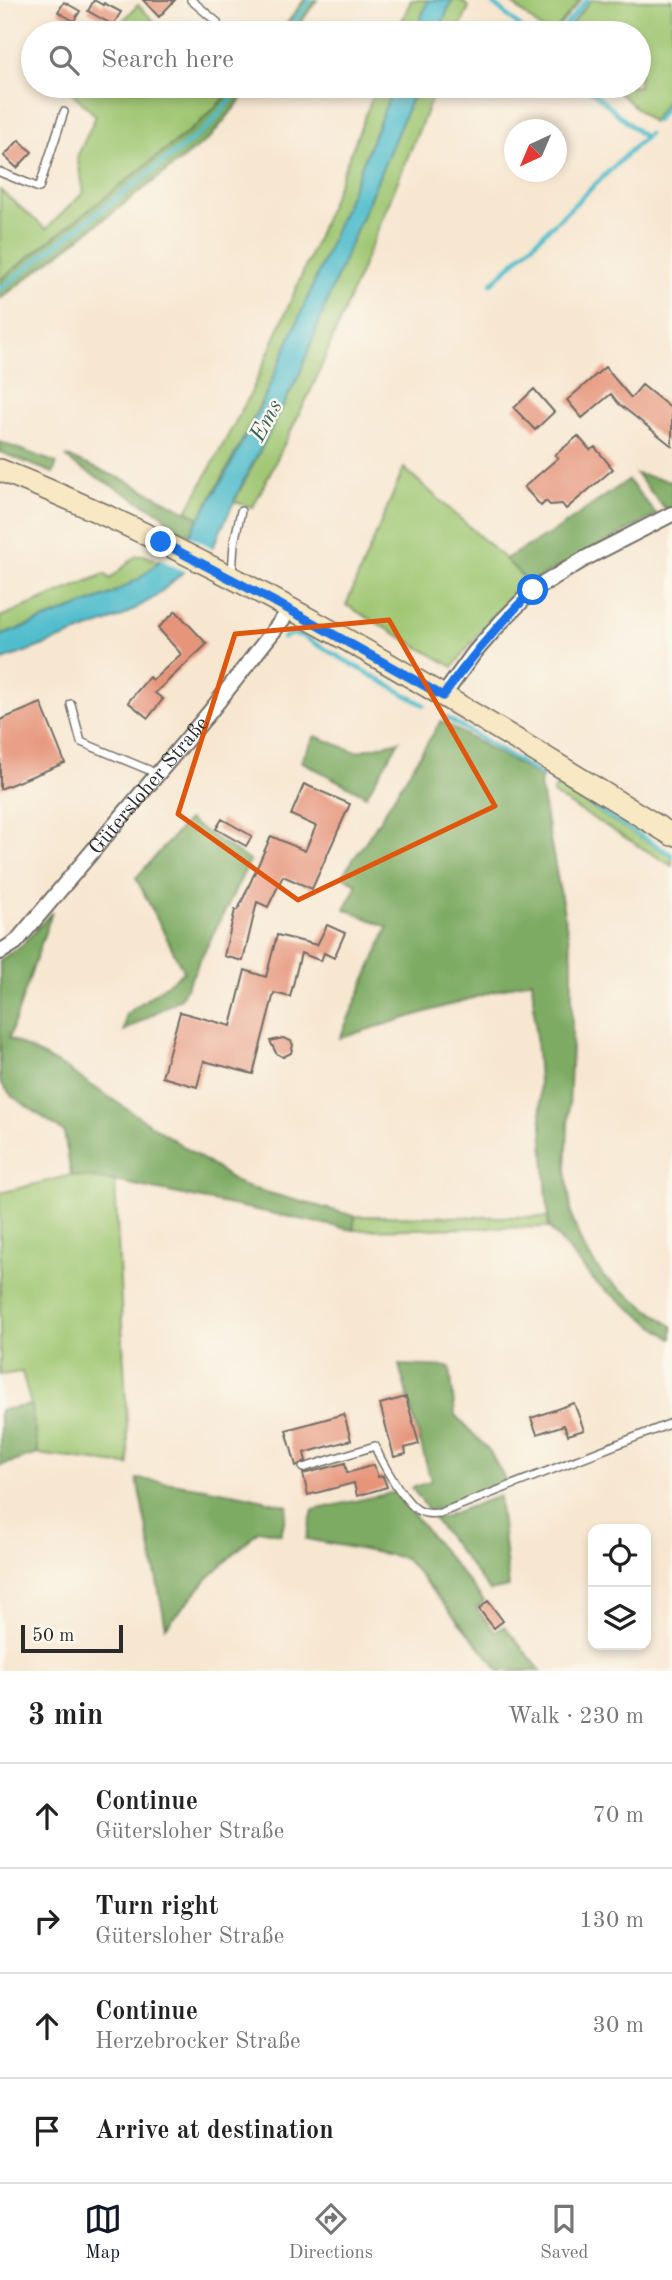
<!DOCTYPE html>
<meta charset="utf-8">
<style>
:root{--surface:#fff;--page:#f6f6f6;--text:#222;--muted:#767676;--line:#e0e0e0;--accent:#111827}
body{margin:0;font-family:"Old Standard TT",serif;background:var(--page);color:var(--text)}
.controls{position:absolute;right:21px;bottom:21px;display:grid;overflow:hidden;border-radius:14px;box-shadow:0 4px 10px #0003}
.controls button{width:63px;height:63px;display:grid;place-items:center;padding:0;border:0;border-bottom:2px solid var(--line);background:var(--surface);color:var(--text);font:35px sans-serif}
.compass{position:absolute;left:504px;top:119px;width:63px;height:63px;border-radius:50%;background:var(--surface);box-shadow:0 4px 10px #0003;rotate:224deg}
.scale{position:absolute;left:21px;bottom:18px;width:102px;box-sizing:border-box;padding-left:7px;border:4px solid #2b2b2b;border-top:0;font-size:19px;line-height:24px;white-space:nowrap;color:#2b2b2b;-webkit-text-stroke:5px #fbf7ec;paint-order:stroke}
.stop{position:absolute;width:21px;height:21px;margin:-16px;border:5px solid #1a73e8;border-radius:50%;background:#fff}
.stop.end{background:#1a73e8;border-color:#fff;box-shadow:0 2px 7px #0008}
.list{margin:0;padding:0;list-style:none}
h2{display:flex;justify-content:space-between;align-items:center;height:91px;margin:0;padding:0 28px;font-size:30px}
h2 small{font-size:23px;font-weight:400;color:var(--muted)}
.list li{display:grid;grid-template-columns:46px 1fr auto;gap:21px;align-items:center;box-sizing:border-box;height:105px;padding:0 28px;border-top:2px solid var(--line)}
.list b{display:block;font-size:26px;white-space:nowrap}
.list p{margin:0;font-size:23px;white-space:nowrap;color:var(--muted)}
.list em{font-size:23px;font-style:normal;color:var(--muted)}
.icon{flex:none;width:38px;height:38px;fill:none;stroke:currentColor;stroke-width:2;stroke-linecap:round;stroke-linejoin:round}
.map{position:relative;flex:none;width:672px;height:1671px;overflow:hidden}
.search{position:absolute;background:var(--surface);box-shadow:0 4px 10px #0003;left:21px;right:21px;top:21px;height:77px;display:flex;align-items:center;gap:18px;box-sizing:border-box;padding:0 24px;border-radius:38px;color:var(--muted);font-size:26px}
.sheet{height:511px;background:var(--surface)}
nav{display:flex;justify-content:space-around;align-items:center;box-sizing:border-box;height:98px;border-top:2px solid var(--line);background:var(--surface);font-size:19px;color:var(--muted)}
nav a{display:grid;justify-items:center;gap:4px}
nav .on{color:var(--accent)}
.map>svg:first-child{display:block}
.green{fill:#9ec671;stroke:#64784e;stroke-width:2}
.forest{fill:#7eab63;stroke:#546b47;stroke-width:2}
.water{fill:#51bdcc;stroke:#3e747c;stroke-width:2}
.pier{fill:#f7e7d1}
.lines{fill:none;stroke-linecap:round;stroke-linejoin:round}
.stream{stroke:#51bdcc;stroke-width:4.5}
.building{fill:#e6947a}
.service-casing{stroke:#726d65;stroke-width:10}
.minor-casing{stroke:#726d65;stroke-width:18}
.secondary-casing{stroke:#726d65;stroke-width:24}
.service{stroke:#fff;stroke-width:7}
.minor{stroke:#fff;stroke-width:14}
.secondary{stroke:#f8e8c3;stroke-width:21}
.route{stroke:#1a73e8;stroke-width:9}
.marked{fill:none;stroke:#df570e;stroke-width:5;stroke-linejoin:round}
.labels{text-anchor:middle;stroke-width:5;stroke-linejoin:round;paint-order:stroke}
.street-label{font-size:21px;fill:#2b2b2b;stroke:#fbf7ec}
.water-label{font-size:23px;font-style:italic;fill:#385e63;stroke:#fbf7ec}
</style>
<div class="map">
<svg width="672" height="1671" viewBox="0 0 672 1671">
<rect width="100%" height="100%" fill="#fbf7ec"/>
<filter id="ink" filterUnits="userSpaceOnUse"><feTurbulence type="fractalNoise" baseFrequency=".0143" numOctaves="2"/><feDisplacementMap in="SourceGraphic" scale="14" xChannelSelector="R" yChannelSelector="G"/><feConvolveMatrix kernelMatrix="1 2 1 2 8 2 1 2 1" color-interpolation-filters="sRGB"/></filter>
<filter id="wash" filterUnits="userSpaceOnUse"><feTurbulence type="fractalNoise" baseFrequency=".00686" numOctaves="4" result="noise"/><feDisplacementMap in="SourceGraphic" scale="28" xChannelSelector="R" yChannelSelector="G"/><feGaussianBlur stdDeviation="1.57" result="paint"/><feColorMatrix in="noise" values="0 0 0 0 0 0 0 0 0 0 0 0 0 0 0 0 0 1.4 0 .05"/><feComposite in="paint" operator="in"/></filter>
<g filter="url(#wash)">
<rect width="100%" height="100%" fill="#f7e7d1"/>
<!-- green -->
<path class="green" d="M411 0H428L415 33H397Z
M452 0H461L469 7 458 33H438Z
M508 0H581L553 33H546Z
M591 0H672V92L652 122 611 86H639V33H564Z
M138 5 166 33H111Z
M65 86H220L229 94 197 125 0 280V190L46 229 84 192 77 157 96 116Z
M377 86H394C335 232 281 382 199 518L187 511 251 393 308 261Z
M417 86H437L314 384 253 507 234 502 299 375 335 281Z
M404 468 505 559 529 583 494 614 453 667 346 605Z
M144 555 160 562 139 579 109 595 0 636V617L105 574 110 579 136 556Z
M556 786 672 857V866L553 794Z
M71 1175 115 1181 129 1465 38 1454 31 1405 22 1372 0 1375V1193Z
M355 1216 548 1217 549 1227 353 1230Z"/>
<!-- forest -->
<path class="forest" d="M304 0H317L293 33H280Z
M237 86H252L210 138 0 299V280L197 125Z
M0 442 57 463 53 473 0 452Z
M66 456 127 481 199 518 189 535 168 524 163 515 72 463Z
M636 474 672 481V505L666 510Z
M628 480 657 515 529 583 505 559 558 529Z
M441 721 542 778 540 785 572 956V1044L566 1169 572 1218 583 1247 604 1277 672 1326V1339L596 1283 549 1227 532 980 340 1038 388 927 345 909 357 884 342 876 372 832Z
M315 736 356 752 399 741 366 796 301 761Z
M188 820 250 861 181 998 124 1031 126 1014 184 972 136 878Z
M52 912 9 1038 64 1067 243 1186 355 1216 353 1230 115 1181 71 1175 64 1132 12 1096 0 1082V960L22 945Z
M399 1365 450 1367 455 1415 489 1450 506 1481 437 1509 428 1510 412 1488 431 1481Z
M31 1405 38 1454 0 1466V1410Z
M137 1479C188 1484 239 1493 288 1506L281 1534 259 1530 207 1579 166 1627Z
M395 1492 484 1601 476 1608 495 1632 504 1626 541 1671H500L405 1558 306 1539 313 1510Z
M499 1496 509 1587 490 1591 433 1518 443 1517Z"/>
<!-- water -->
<path class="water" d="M428 0H452L438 33H415Z
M394 86H417L335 281 299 375 242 484 214 545 155 597 121 617 0 661V636L109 595 139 579 189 535 226 474 263 401 319 271Z"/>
<!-- pier -->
<path class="pier" d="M185 534 215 549 189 574 158 558Z"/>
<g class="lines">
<!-- stream -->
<path class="stream" d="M489 0 527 33
M285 33 311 0
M559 33 587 0
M586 86 645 138
M656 121 672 98
M491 284 648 134
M0 289 208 127 242 86
M283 638 292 634 302 636 424 705
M447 718 543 776
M556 783 672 855"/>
</g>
<g id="blocks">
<!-- building -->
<path class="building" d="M94 0 103 5 104 3 121 12 113 25 88 11Z
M143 0H175L159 17Z
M64 2 80 11 74 21 58 12Z
M19 140 32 152 17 168 4 156Z
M605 367 631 398 642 385 672 409V446L619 404 611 394 582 418 567 400Z
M534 389 554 412 535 430 514 408Z
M578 436 590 450 595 447 613 469 566 509 562 504 550 505 546 501 541 506 524 487 558 458 555 455Z
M176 611 207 644 155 693 163 699 148 718 128 702 149 677 153 680 181 654 158 628Z
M41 703 65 763 0 789V720Z
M304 784 350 804 312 889 283 876 268 907 257 902 243 961 224 956 235 910H238L271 836 305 851 316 826 291 815Z
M222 819 252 836 246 846 216 829Z
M327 925 345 933 334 958 324 953 321 961 301 953 290 997 274 993 253 1074 204 1061 197 1087 162 1077 180 1012 231 1026 245 970 266 977 277 935 317 945Z
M283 1038 291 1041 293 1045 291 1053 283 1057 276 1053 270 1041Z
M406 1397 419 1444 405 1448 406 1454 394 1457 380 1404Z
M574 1403 584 1430 568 1435 564 1425 537 1434 531 1418Z
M344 1414 351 1440 304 1453 306 1461 296 1466 286 1430Z
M345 1463 347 1473 374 1465 378 1477 383 1476 387 1487 357 1496 354 1483 308 1495 303 1474Z
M488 1601 503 1621 494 1628 479 1609Z"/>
</g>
</g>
<g filter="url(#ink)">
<use href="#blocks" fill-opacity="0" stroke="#726d65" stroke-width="2"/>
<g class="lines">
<!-- service casing -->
<g class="service-casing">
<path id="service" d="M191 0 217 22
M0 172 39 188 64 112
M232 574 234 543 241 511
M71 704 81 742 149 770 155 775
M303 1468 375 1446C381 1462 401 1496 414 1507 421 1514 430 1514 440 1513L672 1423"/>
</g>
<!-- minor casing -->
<g class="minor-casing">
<g id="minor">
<path d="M443 696 474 653 501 622 533 590 586 558 672 514"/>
<path id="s1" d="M0 952 16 942 209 713 290 610"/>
</g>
</g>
<!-- secondary casing -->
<g class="secondary-casing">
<path id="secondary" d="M0 470C234 563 457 703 672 835"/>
</g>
<!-- service -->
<use href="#service" class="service"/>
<!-- minor -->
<use href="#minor" class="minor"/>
<!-- secondary -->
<use href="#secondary" class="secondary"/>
</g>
</g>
<g class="lines" filter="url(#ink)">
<!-- route -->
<path class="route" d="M161 542 290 610 443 696C470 658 500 623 533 590"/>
</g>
<!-- marked area -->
<path class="marked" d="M389 620 495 806 298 900 178 814 235 634Z"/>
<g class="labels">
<!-- street labels -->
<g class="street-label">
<text dy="7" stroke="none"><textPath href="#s1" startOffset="224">Gütersloher Straße</textPath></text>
</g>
<!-- water labels -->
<g class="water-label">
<text transform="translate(265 420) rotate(-62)" y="8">Ems</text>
</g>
</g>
</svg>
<div class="controls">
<button><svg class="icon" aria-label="locate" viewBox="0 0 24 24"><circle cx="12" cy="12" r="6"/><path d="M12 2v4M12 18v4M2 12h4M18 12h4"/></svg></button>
<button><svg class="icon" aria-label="layers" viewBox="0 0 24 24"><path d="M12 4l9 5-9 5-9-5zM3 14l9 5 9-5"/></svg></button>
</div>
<svg class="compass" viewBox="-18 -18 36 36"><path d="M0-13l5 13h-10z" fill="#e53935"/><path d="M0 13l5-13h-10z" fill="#767676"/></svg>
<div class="scale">50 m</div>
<div class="stop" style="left:533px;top:590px"></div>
<div class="stop end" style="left:161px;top:542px"></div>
<div class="search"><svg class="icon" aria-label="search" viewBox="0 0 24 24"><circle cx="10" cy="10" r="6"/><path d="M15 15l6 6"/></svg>Search here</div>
</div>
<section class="sheet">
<h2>3 min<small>Walk · 230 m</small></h2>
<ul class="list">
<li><svg class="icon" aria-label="ahead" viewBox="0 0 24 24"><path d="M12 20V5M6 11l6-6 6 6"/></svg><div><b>Continue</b><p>Gütersloher Straße</p></div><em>70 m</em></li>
<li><svg class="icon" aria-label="right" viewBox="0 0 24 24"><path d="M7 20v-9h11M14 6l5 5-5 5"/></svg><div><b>Turn right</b><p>Gütersloher Straße</p></div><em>130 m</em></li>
<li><svg class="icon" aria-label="ahead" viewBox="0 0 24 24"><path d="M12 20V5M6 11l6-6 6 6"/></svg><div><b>Continue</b><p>Herzebrocker Straße</p></div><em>30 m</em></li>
<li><svg class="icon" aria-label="arrive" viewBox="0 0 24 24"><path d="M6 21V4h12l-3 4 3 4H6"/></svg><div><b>Arrive at destination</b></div></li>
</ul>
</section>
<nav>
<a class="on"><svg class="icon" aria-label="map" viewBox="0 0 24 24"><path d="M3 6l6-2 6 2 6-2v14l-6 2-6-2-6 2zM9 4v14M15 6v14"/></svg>Map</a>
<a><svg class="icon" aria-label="directions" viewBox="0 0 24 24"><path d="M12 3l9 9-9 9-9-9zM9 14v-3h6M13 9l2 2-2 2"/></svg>Directions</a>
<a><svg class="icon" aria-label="saved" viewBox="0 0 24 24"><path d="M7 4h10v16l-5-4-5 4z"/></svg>Saved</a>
</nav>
